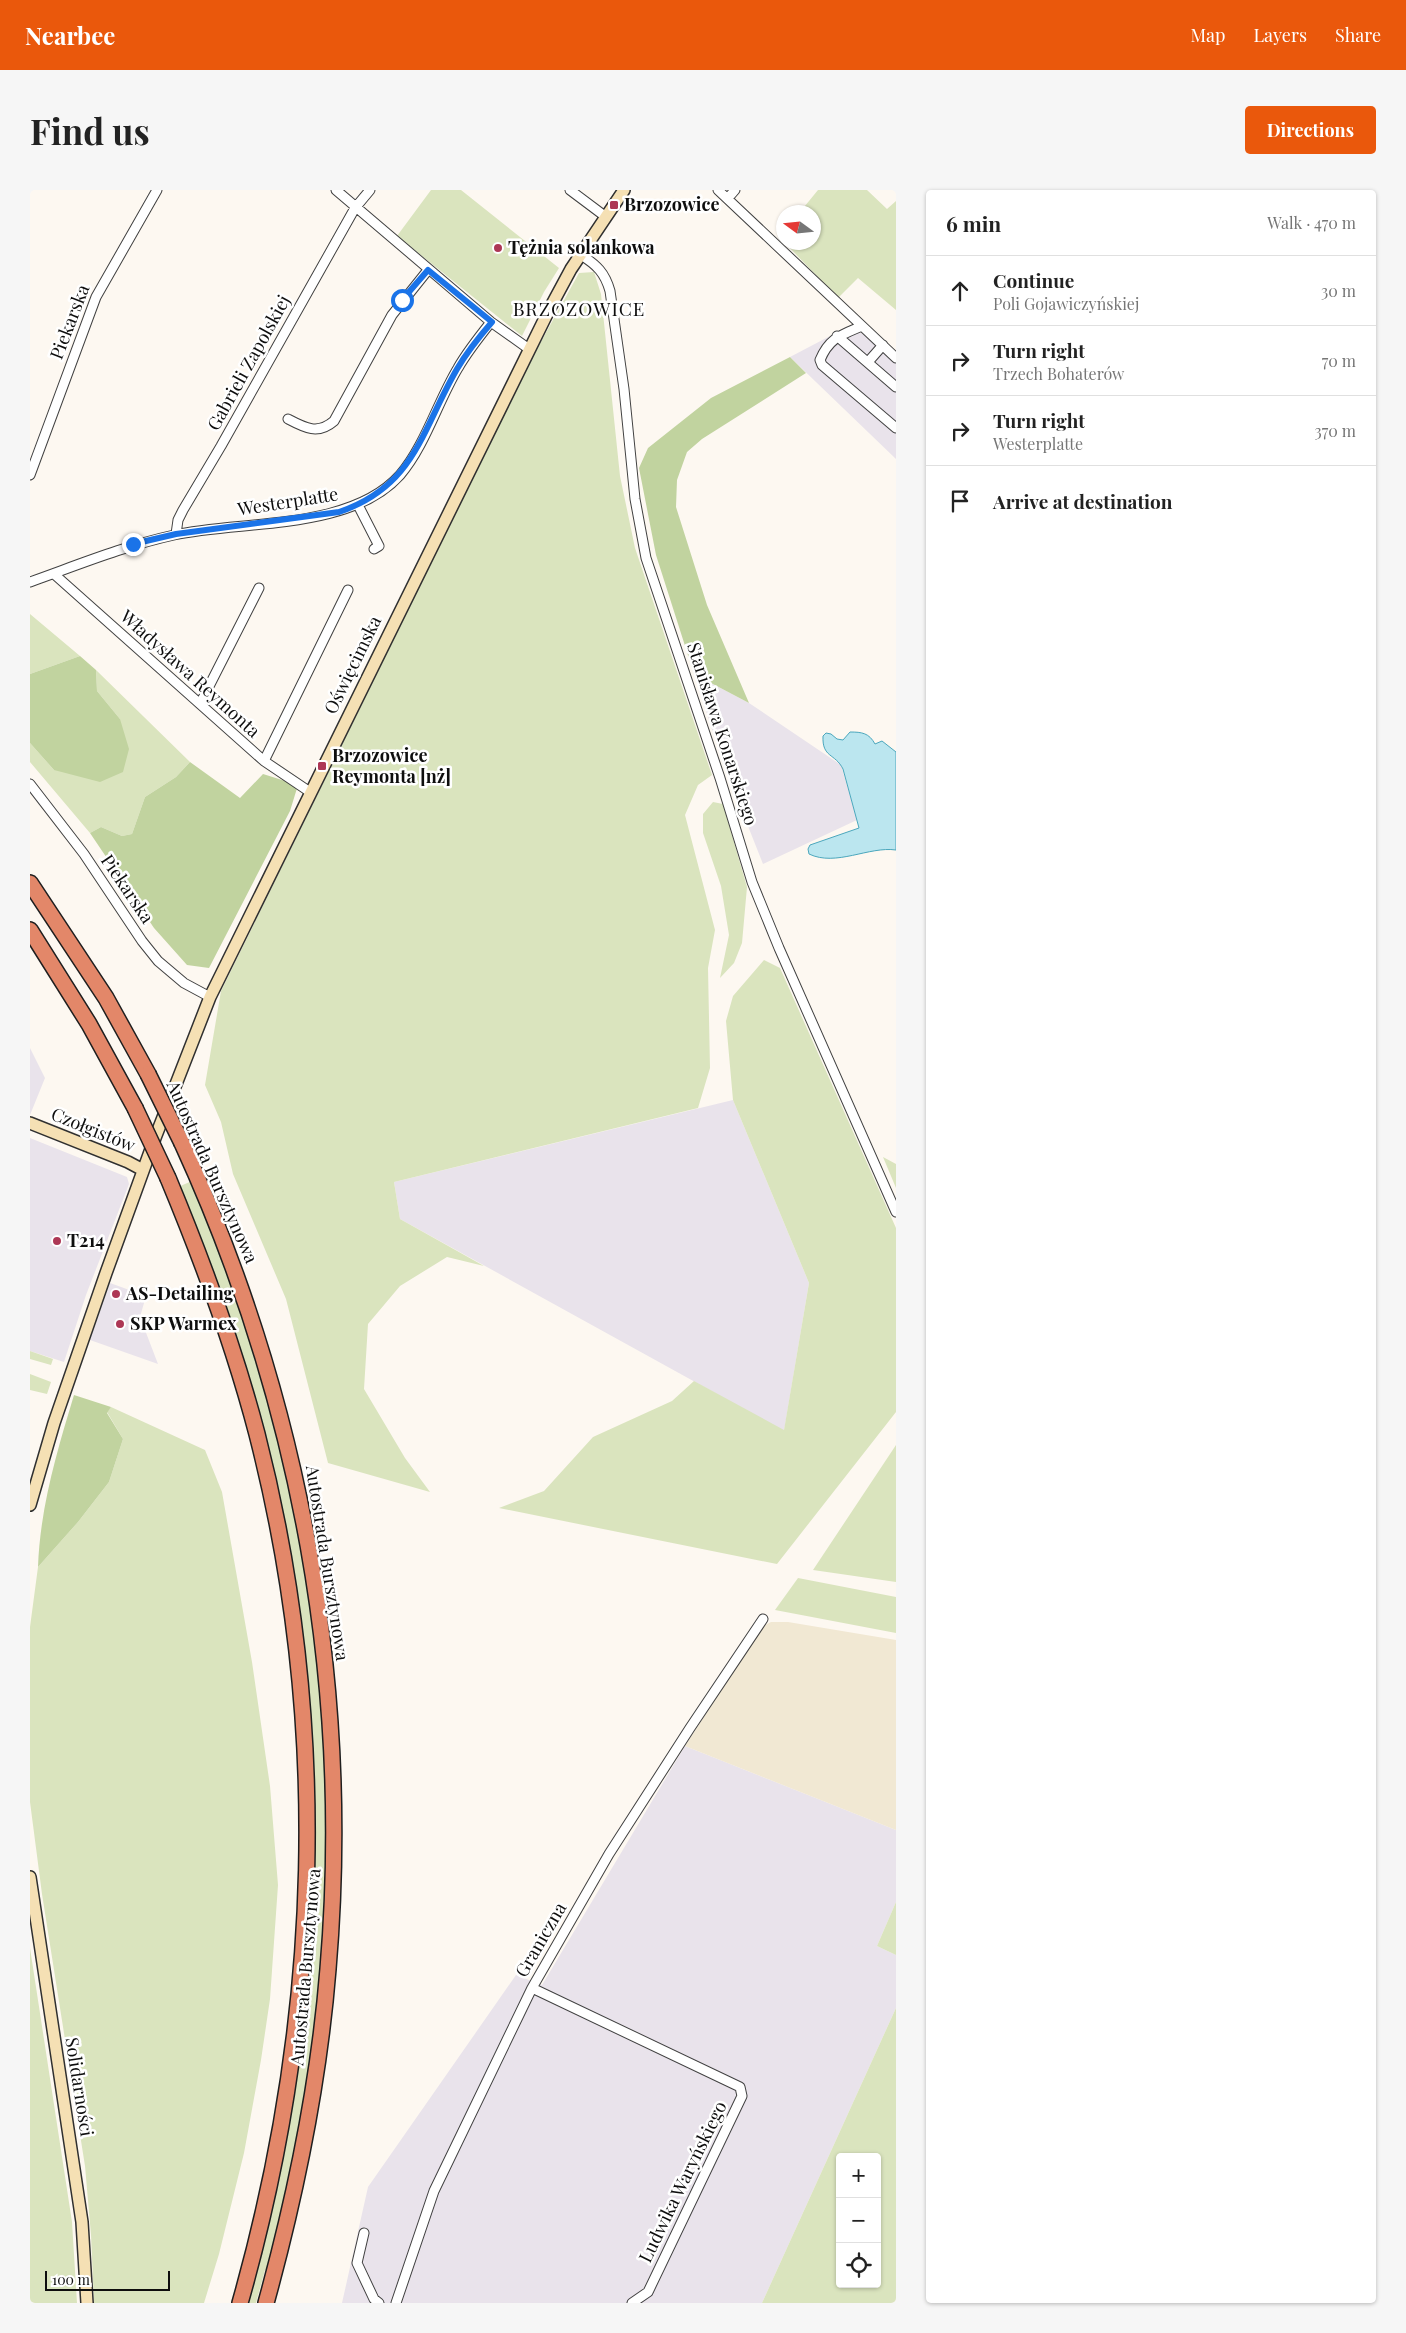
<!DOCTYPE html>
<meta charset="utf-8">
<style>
:root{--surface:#fff;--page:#f6f6f6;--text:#222;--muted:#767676;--line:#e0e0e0;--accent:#ea580c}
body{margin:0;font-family:"Playfair Display",serif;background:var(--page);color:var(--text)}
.controls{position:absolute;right:15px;bottom:15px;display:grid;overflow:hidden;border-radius:5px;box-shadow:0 1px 4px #0004}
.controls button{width:45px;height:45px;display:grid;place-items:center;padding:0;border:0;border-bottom:1px solid var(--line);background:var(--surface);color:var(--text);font:25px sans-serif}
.compass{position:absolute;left:746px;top:15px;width:45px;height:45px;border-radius:50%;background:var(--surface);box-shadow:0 1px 4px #0004;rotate:285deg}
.scale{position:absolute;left:15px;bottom:12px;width:125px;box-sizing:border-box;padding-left:5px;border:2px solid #0e0e0e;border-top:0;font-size:14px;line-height:18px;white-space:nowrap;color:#0e0e0e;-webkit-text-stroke:4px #fff;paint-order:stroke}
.stop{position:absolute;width:15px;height:15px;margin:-11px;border:4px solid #1a73e8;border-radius:50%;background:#fff}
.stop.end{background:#1a73e8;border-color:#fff;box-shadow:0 1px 5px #0008}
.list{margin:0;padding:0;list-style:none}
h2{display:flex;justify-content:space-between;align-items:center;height:65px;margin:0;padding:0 20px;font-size:21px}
h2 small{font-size:16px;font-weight:400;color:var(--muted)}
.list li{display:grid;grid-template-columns:32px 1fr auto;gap:15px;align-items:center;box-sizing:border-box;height:70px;padding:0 20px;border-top:1px solid var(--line)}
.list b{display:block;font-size:19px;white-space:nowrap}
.list p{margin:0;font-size:16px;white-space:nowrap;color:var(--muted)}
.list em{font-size:16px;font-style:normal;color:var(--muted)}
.icon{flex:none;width:28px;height:28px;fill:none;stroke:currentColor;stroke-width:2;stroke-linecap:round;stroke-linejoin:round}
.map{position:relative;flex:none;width:866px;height:2113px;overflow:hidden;border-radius:5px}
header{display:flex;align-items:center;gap:30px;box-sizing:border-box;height:70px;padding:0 25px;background:var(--accent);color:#fff}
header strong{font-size:24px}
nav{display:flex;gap:28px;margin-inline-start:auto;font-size:18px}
.intro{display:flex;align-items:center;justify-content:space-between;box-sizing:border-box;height:120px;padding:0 30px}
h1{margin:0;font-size:35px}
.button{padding:12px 22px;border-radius:5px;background:var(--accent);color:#fff;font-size:18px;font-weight:700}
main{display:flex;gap:30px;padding:0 30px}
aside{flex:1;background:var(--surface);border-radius:5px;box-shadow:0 1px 4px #0004}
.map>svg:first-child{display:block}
.industrial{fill:#e9e3eb}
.farmland{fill:#f1e8d3}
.green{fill:#dae4be;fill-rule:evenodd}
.forest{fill:#c1d39f}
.water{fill:#bbe6ef;stroke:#4ba7bd}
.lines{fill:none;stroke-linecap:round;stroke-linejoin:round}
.street-casing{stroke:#414141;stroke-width:11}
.secondary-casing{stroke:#303030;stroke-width:14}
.highway-casing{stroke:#1f1f1f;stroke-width:18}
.street{stroke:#fff;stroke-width:9}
.secondary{stroke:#f5e0b4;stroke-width:11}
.highway{stroke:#e38769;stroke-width:15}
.highway-bridge-casing{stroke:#1f1f1f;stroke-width:18;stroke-linecap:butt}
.highway-bridge{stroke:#e38769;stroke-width:15}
.route{stroke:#1a73e8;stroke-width:6}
.poi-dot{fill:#ad3755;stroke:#fff;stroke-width:2}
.labels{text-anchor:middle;stroke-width:5;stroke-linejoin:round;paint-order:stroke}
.poi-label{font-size:18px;font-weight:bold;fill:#0e0e0e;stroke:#fff;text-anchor:start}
.street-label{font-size:18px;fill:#0e0e0e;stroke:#fff}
.neighbourhood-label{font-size:19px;letter-spacing:1px;fill:#0e0e0e;stroke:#fff}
</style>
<header>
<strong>Nearbee</strong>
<nav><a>Map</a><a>Layers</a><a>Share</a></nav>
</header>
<div class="intro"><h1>Find us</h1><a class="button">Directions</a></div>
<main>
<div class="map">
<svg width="866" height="2113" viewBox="0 0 866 2113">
<rect width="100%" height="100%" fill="#fdf8f1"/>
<!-- industrial -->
<path class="industrial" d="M821 135 866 170V269L760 167Z
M664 484 719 513 811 575 827 630 733 674 693 573Z
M0 858 15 888 0 925Z
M703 910 779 1093 754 1241 370 1029 364 992Z
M0 948 97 987 99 994 56 1105 34 1172 0 1161Z
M80 1093 116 1106 110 1127 128 1174 60 1150Z
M655 1556 866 1640V1712L847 1756 866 1765V1818L732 2113H312L338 1997 486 1785 512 1795Z"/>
<!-- farmland -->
<path class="farmland" d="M741 1432H758L866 1450V1640L655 1556 733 1436Z"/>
<!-- green -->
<path class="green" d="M401 0H431L529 78 514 102 492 146 367 46Z
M788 0H837L857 19 866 11V120L828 88 808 108 755 53 784 52V22H770Z
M564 82 571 104 590 286 605 358 682 585 668 595 655 625 685 740 678 778 680 878 668 918 364 992 370 1029 454 1076 417 1067 370 1096 338 1134 334 1199 375 1268 400 1302 298 1273 256 1109 203 984 191 932 175 895 191 801 403 369 471 224 549 83Z
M0 424 50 466 0 484Z
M66 480 160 572 146 587 115 607 102 644 92 646 71 637 60 643 0 572V553L24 580 90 529 67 501Z
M683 612 693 614 717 697 712 753 704 773 690 788 699 745 691 696 673 643V624Z
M734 770 750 778 866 1038V1222L747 1374 469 1318 514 1301 563 1247 642 1211 664 1191 754 1240 779 1093 703 910 696 831 703 806Z
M853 967 866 974V998Z
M162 991 181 1036 226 1162 259 1288 287 1454 297 1600 296 1718 287 1833 266 1965 238 2081 235 2080 226 2113H216L266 1888 273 1835 283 1715 284 1638 281 1557 262 1383 148 997Z
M0 1161 23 1169 21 1175 0 1169Z
M0 1184 21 1192 17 1204 0 1200Z
M81 1217 175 1260 192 1302 222 1472 240 1596 248 1695 240 1809 231 1870 214 1963 189 2064 174 2113H64L61 2045 55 1976 12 1704 0 1612V1437L8 1377 48 1332 79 1292 93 1249 77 1222Z
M866 1255V1392L783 1380Z
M768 1388 866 1407V1443L745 1420Z
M866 1712V1765L847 1756Z
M0 1758 42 2032 47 2113H0Z
M866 1818V2113H732ZM810 1967H847V2094H810Z"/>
<!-- forest -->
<path class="forest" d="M760 167 776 183 672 249 657 262 647 290 646 317 677 415 719 513 664 484 626 365 609 278 618 258 681 208Z
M50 466 66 480 67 501 90 529 99 559 93 582 70 592 24 580 0 553V484Z
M160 572 210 608 233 584 268 595 260 621 179 778 157 775 124 738 60 643 71 637 92 646 102 644 115 607 146 587Z
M44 1205 81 1217 77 1223 93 1249 79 1292 48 1332 8 1377C10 1318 27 1261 44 1205Z"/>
<!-- water -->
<path class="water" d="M820 542C832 542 839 543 845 554L852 551 866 562V660C839 656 806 677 779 664L778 659 780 655 829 638 813 579C805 563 792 568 793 546L796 543 801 544 807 549 813 550Z"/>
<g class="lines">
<!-- street casing -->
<g class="street-casing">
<path id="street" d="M306 0 461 132 499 159
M540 0 576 27
M688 0 866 168
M698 8 705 0
M551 65C567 75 575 83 580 101L594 199 605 309 616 368 690 588 722 692 749 758 866 1022
M832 136C811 145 799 148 790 170L792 175 866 238
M807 146 866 197
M838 172 853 155
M258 229C275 238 288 245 304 231L362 125 398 80
M0 285 66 107 127 0
M328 315 349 356 344 359
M146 344 148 330 153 320 191 256 325 18 340 0
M24 384 234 571 280 602
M0 392C48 375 94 356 144 345 213 330 320 341 370 285 395 256 408 211 428 178 437 162 449 147 461 132
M170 514 229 398
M234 571 318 400
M0 594 54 664 112 751 128 771 154 793 180 807
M502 1798 710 1897 712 1906 618 2102 602 2113
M334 2043 327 2073 344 2109 349 2113
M366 2113 404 2001 502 1798 579 1664 660 1538 733 1429"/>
</g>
<!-- secondary casing -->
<g class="secondary-casing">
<path id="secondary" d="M0 933 98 972 113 980
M0 1315 24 1233 76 1083 125 948 180 807 520 118 541 79 594 0
M0 1687 52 2032 57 2113"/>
</g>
<!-- highway casing -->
<g class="highway-casing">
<path id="highway" d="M0 693 76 808 118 884
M0 740 59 834 105 918
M152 953C270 1211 322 1495 298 1779 289 1892 266 2004 236 2113
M138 988C173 1072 204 1156 227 1244 301 1533 291 1828 210 2113"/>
</g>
<!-- street -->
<use href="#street" class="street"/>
<!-- secondary -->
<use href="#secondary" class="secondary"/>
<!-- highway -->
<use href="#highway" class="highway"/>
<!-- highway-bridge casing -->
<g class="highway-bridge-casing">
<path id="highway-bridge" d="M118 884 152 953
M105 918 138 988"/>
</g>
<!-- highway-bridge -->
<use href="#highway-bridge" class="highway-bridge"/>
</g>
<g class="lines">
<!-- route -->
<path class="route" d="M103 354 146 344 309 322C385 296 391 241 427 179 437 162 449 147 462 132L398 80 372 110"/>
</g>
<!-- markers -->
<g class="poi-dot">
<rect x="579" y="10" width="10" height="10" rx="2.5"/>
<circle cx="468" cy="58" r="5"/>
<rect x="287" y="571" width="10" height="10" rx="2.5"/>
<circle cx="27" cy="1051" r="5"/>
<circle cx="86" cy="1104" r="5"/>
<circle cx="90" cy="1134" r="5"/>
</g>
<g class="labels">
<!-- poi labels -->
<g class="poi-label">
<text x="594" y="21">Brzozowice</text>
<text x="478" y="64">Tężnia solankowa</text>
<text x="302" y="572">Brzozowice<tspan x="302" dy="21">Reymonta [nż]</tspan></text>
<text x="37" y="1057">T214</text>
<text x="96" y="1110">AS-Detailing</text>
<text x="100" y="1140">SKP Warmex</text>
</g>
<!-- street labels -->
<g class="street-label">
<text transform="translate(40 132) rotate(-69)" y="6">Piekarska</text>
<text transform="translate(219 173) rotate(-61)" y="6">Gabrieli Zapolskiej</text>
<text transform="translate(258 312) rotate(-9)" y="6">Westerplatte</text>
<text transform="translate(323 475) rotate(-64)" y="6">Oświęcimska</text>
<text transform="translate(160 484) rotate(42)" y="6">Władysława Reymonta</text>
<text transform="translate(692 544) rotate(72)" y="6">Stanisława Konarskiego</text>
<text transform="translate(97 699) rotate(56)" y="6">Piekarska</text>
<text transform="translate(63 940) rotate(22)" y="6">Czołgistów</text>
<text transform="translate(182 982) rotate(66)" y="6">Autostrada Bursztynowa</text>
<text transform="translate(297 1373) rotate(81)" y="6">Autostrada Bursztynowa</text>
<text transform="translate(511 1750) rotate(-60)" y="6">Graniczna</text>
<text transform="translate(276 1777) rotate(-85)" y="6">Autostrada Bursztynowa</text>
<text transform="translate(49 1897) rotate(81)" y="6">Solidarności</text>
<text transform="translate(653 1992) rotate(-64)" y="6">Ludwika Waryńskiego</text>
</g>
<!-- neighbourhood labels -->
<g class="neighbourhood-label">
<text x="549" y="126">BRZOZOWICE</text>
</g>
</g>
</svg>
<div class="controls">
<button>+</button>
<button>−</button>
<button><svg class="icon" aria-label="locate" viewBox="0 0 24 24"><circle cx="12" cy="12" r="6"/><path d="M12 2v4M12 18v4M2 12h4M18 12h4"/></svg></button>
</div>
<svg class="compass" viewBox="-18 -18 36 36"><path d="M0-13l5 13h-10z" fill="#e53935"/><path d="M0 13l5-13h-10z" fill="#767676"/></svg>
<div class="scale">100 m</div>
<div class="stop" style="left:372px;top:110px"></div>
<div class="stop end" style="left:103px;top:354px"></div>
</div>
<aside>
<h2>6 min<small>Walk · 470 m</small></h2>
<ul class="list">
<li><svg class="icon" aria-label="ahead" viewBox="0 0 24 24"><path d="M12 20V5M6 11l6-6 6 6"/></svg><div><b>Continue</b><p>Poli Gojawiczyńskiej</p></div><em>30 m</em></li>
<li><svg class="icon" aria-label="right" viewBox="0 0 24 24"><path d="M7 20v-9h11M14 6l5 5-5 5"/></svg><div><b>Turn right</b><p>Trzech Bohaterów</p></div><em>70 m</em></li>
<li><svg class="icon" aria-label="right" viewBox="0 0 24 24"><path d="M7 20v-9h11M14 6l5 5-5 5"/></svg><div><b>Turn right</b><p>Westerplatte</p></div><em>370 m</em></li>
<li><svg class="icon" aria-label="arrive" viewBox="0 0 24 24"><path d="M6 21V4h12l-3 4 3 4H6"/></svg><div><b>Arrive at destination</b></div></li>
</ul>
</aside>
</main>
